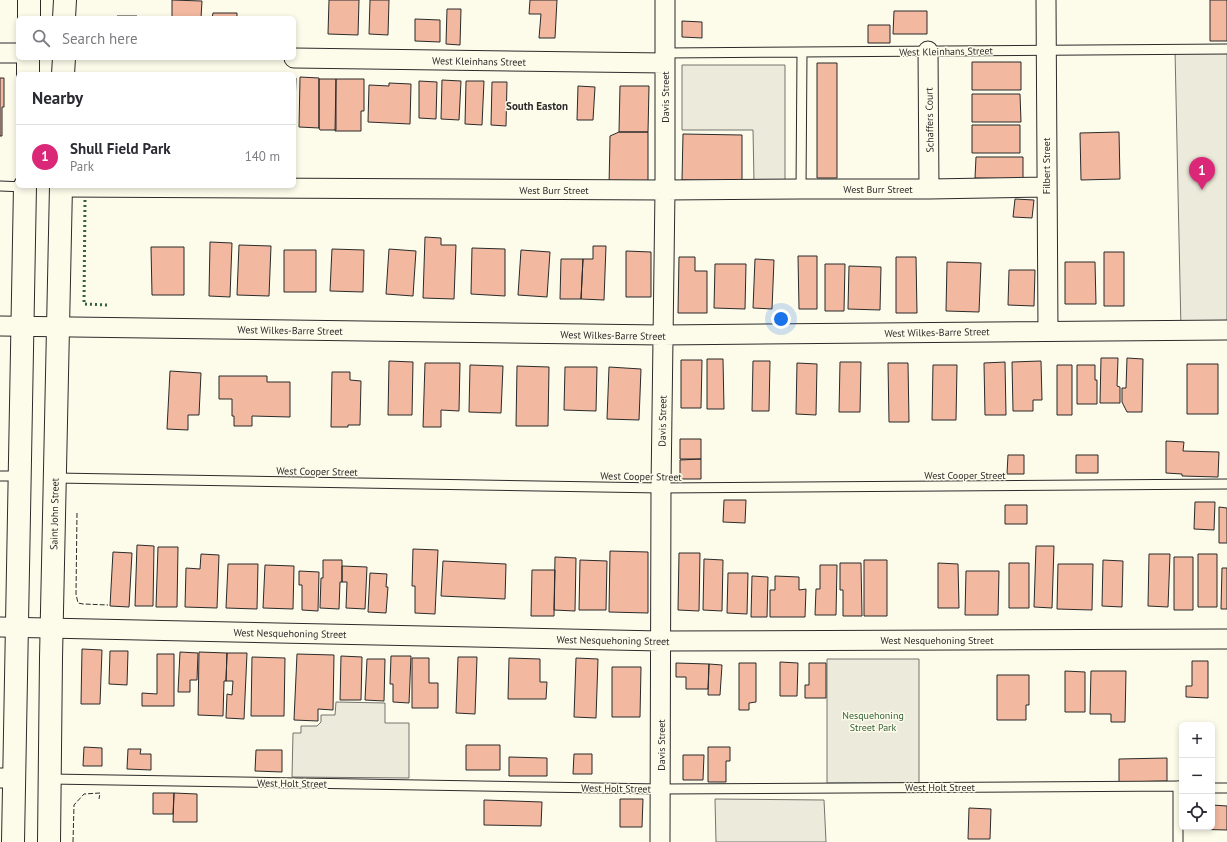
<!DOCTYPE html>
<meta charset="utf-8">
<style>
:root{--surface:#fff;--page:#f7f7f7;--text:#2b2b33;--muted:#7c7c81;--line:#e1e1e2;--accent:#db2777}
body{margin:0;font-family:"PT Sans",sans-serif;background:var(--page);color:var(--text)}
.controls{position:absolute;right:12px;bottom:12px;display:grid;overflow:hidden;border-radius:6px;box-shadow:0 2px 6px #0003}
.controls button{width:36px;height:36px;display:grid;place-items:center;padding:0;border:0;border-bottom:1px solid var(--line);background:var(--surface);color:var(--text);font:20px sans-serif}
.you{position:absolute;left:781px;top:319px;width:14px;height:14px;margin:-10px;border:3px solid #fff;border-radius:50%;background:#1a73e8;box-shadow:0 0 0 6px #1a73e833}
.badge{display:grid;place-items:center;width:26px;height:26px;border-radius:50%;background:var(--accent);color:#fff;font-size:13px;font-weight:700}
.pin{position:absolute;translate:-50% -33px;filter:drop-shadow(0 1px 2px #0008)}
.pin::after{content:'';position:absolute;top:21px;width:14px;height:12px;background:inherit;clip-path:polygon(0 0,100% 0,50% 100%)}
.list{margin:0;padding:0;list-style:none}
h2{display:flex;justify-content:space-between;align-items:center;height:52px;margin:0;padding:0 16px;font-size:17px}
h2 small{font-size:13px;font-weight:400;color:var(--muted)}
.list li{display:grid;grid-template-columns:26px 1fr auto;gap:12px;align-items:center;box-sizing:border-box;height:64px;padding:0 16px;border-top:1px solid var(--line)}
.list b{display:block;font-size:15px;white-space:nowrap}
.list p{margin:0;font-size:13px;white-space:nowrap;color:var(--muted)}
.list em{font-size:13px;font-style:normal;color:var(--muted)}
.icon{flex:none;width:22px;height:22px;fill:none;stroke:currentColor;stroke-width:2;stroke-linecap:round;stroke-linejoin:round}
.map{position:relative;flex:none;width:1227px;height:842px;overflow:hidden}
.search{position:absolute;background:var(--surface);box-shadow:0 2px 6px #0003;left:16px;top:16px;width:280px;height:44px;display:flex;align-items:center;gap:10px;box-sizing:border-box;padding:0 14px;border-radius:6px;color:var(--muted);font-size:15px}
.panel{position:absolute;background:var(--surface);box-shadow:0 2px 6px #0003;left:16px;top:72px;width:280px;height:116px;border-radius:6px}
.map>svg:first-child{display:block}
.green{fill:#ecebdb;stroke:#74746e}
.parking{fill:#eceadb;stroke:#74746e}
.building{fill:#f2b8a0;stroke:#2b2b2b}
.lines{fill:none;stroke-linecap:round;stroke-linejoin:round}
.lane-casing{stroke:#2b2b2b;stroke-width:11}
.street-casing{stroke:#2b2b2b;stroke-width:21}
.primary-casing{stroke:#2b2b2b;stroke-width:24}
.lane{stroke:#fdfbea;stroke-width:9}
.street{stroke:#fdfbea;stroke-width:19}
.primary{stroke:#fdfbea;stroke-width:22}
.hedge{stroke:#34623c;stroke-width:3;stroke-dasharray:2 3;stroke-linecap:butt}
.fence{stroke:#2b2b2b;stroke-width:1;stroke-dasharray:5 2;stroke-linecap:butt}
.labels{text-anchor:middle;stroke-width:3;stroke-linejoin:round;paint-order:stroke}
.street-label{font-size:10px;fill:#2b2b2b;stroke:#fdfbea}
.park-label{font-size:10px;fill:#34623c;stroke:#fdfbea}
.neighbourhood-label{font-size:11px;font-weight:bold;fill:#2b2b2b;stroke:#fdfbea}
</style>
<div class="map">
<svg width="1227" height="842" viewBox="0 0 1227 842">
<rect width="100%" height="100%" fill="#fdfbea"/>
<!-- green -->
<path class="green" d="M1227 49V330H1181L1175 50Z
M827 659H919V783H827Z"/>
<!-- parking -->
<path class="parking" d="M682 65H785V180L754 182 753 130H682Z
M336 702 385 703V723H409V778L292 777 293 733H301V726H317L321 722V715H335Z
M715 799 824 800 826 842H716Z"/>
<!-- building -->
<path class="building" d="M172 0 202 1 201 18H172Z
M329 0H359L358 35 328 34Z
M370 0H389L388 35 369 34Z
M530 0H557L555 38H539L541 14H529Z
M1210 0H1227V41H1210Z
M447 9H461L460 45 446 44Z
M894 11H927V34H893Z
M213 13H237V18H212Z
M117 16H137V18H117Z
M415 19 440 20V42L415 41Z
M682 21 702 22V38L682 37Z
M868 25H890V43H868Z
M972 62H1021V90H972Z
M817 63H837V178H817Z
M300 77 319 78V128L299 127Z
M0 78H4V107H2V136H0Z
M294 78H296L294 133Z
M319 79H336V130H320L319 128Z
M336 79H364V111H361V131H335Z
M442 80 461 81 459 120 441 119Z
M419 81 437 82 436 119 419 118Z
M466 81H484L482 125 465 124Z
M492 82H507L506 126 491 125Z
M389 83 411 84 410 124 368 122 369 85 389 86Z
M578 86 595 87 593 120H577Z
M620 86H649L648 132H619Z
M972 94H1020L1021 122H972Z
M972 125H1020V153H972Z
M619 132H648V189L609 187 610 136Z
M1119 132 1120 179 1081 180 1080 133Z
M683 134 742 135V181L682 180Z
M976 157H1023V179L975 178Z
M1015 199 1034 200 1032 218 1013 217Z
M425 237 441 238V245H456L454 299 423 298Z
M210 242 232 243 230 297 209 296Z
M239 245 271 246 269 296 237 295Z
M593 246H606L604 300 581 299 583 259H593Z
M151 247H184V295H152Z
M472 248 505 249V296L471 294Z
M332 249 364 250 363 292 330 291Z
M389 249 416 251 413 296 386 294Z
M284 250H316V292H284Z
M521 250 550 252 547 297 518 295Z
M626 251 651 252V297H626Z
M1104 252H1124V306H1104Z
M798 256H817V309H799Z
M679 257H695V271H707V313H678Z
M896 257H916L917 313H896Z
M561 259H583L581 299H560Z
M755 259 774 260 772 309 753 308Z
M947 262 981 263 979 312 946 311Z
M1065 262H1095L1096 304H1065Z
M715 264H746L745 309 714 308Z
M825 264H845L844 311H825Z
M849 266 881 267 880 310 848 309Z
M1009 270H1035L1034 306 1008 305Z
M1101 358H1118L1117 386 1120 387V403H1100Z
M1127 358 1143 359 1142 412H1127L1122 402V388H1126Z
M707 359H723L724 409H707Z
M681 360H702L701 408H681Z
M389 361 413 362 412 415H388Z
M753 361H770L769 411H752Z
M1041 361 1042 400H1033V411H1013L1012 362Z
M840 362H861L860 412H839Z
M1005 362 1006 415H985L984 363Z
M425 363H460L459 411 441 410V427H423Z
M797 363 817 364 816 415 796 414Z
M888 363H908L909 422H889Z
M1187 364H1218V414H1187Z
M470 365 503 366 501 413 469 412Z
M933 365H957L956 420H932Z
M1057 365H1072V415H1057Z
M1077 365H1095V380H1097V404H1077Z
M517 366 549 367 548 426H516Z
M565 367H597L596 411 564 410Z
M609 367 641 369 639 420 607 419Z
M170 371 201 373 199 415H188V430L167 429Z
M332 372H350V380L361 381 360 425H348V427H331Z
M219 376H267V382H290V417L252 416V426H234V416H232V399H219Z
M680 439H701V459H680Z
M1166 441 1184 442 1183 451 1219 452 1218 477 1182 476V474L1166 473Z
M1008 455H1024V474H1007Z
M1076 455H1098V473H1076Z
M701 459V479H680V460Z
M724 500H746L745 523 723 522Z
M1195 502H1215L1214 530 1194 529Z
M1005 505H1027V524H1005Z
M1219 507 1227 508V543H1219Z
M137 545 154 546 153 606H135Z
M1036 546H1054L1052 608 1034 607Z
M158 547H178L177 607H156Z
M413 549 438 550 435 614 415 613V586H412Z
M610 551 648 552V613L609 612Z
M113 552 132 553 129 607 110 606Z
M679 553H700L699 611 678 610Z
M201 554 219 555 217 608 185 607 186 568 200 569Z
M1149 554H1170L1168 607 1148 606Z
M1198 554H1217V607H1198Z
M555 557 576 558 575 611 554 610Z
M1174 557H1193V610H1174Z
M704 559 723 560 722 611 703 610Z
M323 560H342V582H340L339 609 320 608 321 578H323Z
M580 560 607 561 606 610H579Z
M864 560H887V616H864Z
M1103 560 1123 561 1122 607 1102 606Z
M443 561 506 564 505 599 441 596Z
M840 563H861L862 616H843V590H840Z
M938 563 958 564 959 608H938Z
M1009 563H1029V608H1009Z
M228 564H258L257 609 226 608Z
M1058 564H1093L1092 610 1057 609Z
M265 565 294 566 293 609 263 608Z
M820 565H837L836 615H815L816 589H820Z
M342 566 367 567 365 609 346 608 347 582H342Z
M1222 568H1227V609H1221Z
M532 570H555L554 616H531Z
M299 571 319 572 318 611 302 610V585H299Z
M966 571H999L998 615H965Z
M370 573 387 574 386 587H388L386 613 368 612Z
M728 573H748L747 614 727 613Z
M752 576 768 577 767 617H751Z
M775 576 799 577V590L806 589 805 617H770V590H775Z
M82 649 102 650 100 704H81Z
M110 651H128L127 685 109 684Z
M180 652 198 653 197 680H190V692H178Z
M199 652 227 653 226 681H224L223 716 198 715Z
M227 653H247L244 719 226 718 227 694 232 695 233 681H226Z
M157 654H174V706H142V693L157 694Z
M297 654 334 655 333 710 318 709V721L294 720Z
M341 656 362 657 361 700H340Z
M391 656H411L409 703 393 702V684H390Z
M252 657 285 658 284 716H251Z
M458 657H477L475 714 456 713Z
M412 658H429V683H438V708H412Z
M509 658 540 659V682H547L546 699H508Z
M576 658 598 659 596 718 574 717Z
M367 659H385L384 701 365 700Z
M1192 661H1208V698L1186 697V686H1192Z
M780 662 798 663 797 696H780Z
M676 663 709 664 708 689H686V677H676Z
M739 663H756V702L749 703V710H739Z
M809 663H826V698H805V685H809Z
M709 664 722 665 720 695H708Z
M612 667H641L640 717H612Z
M1065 671 1085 672V712H1065Z
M1091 671H1126L1125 722H1111V714H1090Z
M997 675H1029V705H1026V720H997Z
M466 745H500V770H466Z
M84 747 102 748V766H83Z
M708 747H730V761H726V782H708Z
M128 749H141L140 754H151V770L127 769Z
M256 750H282V772L255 771Z
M574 754H592V774H573Z
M683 755H704L703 780H683Z
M509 757 547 758V776H509Z
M1167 758V781L1119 782V759Z
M153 793H174L173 814H153Z
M174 793 197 794V822H173Z
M620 799H643L642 827H620Z
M484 800 542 802 541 826 484 825Z
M1212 805 1227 806V830L1188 829V827H1212Z
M969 808 991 809 990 839H968Z"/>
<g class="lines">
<!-- lane casing -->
<g class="lane-casing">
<path id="lane" d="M665 53 1227 49
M0 186 25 187
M801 189 802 53
M0 476H20
M55 478 661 488 1227 484
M50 779 661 789 1182 786
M1212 788H1227
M1178 842V786"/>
</g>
<!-- street casing -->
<g class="street-casing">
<path id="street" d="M1046 0 1048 331
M928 51 929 189
M0 53H18
M294 58 665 63
M61 187 665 190 801 189H929L1046 187
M0 326 662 335 1227 330
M0 627 660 641 1227 639
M0 778H14
M660 842 661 488 665 190V0"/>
</g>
<!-- primary casing -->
<g class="primary-casing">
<path id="primary" d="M29 18V0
M64 18 65 0
M28 74V58
M63 74 64 58
M13 842 25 186
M49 842 51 658 61 186"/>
</g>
<!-- lane -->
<use href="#lane" class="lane"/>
<!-- street -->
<use href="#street" class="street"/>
<!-- primary -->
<use href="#primary" class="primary"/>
<!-- hedge -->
<path class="hedge" d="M85 200 84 304 107 305"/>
<!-- fence -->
<path class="fence" d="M77 513 76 594 78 603 83 604 108 605
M73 842 74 805 84 794 100 793 99 799"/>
</g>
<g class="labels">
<!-- street labels -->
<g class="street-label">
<text transform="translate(946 51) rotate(-1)" y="4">West Kleinhans Street</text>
<text transform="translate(479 61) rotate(1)" y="4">West Kleinhans Street</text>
<text transform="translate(665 97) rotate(-90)" y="4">Davis Street</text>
<text transform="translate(929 120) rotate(-91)" y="4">Schaffers Court</text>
<text transform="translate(1046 166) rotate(-90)" y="4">Filbert Street</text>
<text x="878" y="193">West Burr Street</text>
<text x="554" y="194">West Burr Street</text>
<text transform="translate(290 330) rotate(1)" y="4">West Wilkes-Barre Street</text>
<text transform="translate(937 332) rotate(-1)" y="4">West Wilkes-Barre Street</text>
<text transform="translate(613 335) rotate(1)" y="4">West Wilkes-Barre Street</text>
<text transform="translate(662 421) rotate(-89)" y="4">Davis Street</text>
<text transform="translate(317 471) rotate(1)" y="4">West Cooper Street</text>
<text x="965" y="479">West Cooper Street</text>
<text transform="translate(641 476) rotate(1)" y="4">West Cooper Street</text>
<text transform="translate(54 514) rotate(-89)" y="4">Saint John Street</text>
<text transform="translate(290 633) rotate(1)" y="4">West Nesquehoning Street</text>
<text transform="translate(613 640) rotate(1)" y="4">West Nesquehoning Street</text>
<text x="937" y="644">West Nesquehoning Street</text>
<text transform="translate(661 745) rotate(-90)" y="4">Davis Street</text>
<text transform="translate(292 783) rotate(1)" y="4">West Holt Street</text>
<text x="940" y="791">West Holt Street</text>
<text transform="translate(616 788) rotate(1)" y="4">West Holt Street</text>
</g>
<!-- park labels -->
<g class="park-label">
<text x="873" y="719">Nesquehoning<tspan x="873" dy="12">Street Park</tspan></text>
</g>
<!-- neighbourhood labels -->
<g class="neighbourhood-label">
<text x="537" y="110">South Easton</text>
</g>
</g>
</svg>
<div class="controls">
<button>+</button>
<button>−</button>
<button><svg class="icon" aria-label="locate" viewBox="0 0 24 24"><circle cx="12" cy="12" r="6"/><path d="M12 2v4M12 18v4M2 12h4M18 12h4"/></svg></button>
</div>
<div class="you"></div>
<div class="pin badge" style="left:1202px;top:190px">1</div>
<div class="search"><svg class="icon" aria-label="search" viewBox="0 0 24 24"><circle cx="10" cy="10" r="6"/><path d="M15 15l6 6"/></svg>Search here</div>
<section class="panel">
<h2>Nearby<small></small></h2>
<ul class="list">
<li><span class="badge">1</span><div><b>Shull Field Park</b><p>Park</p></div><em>140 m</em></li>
</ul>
</section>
</div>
